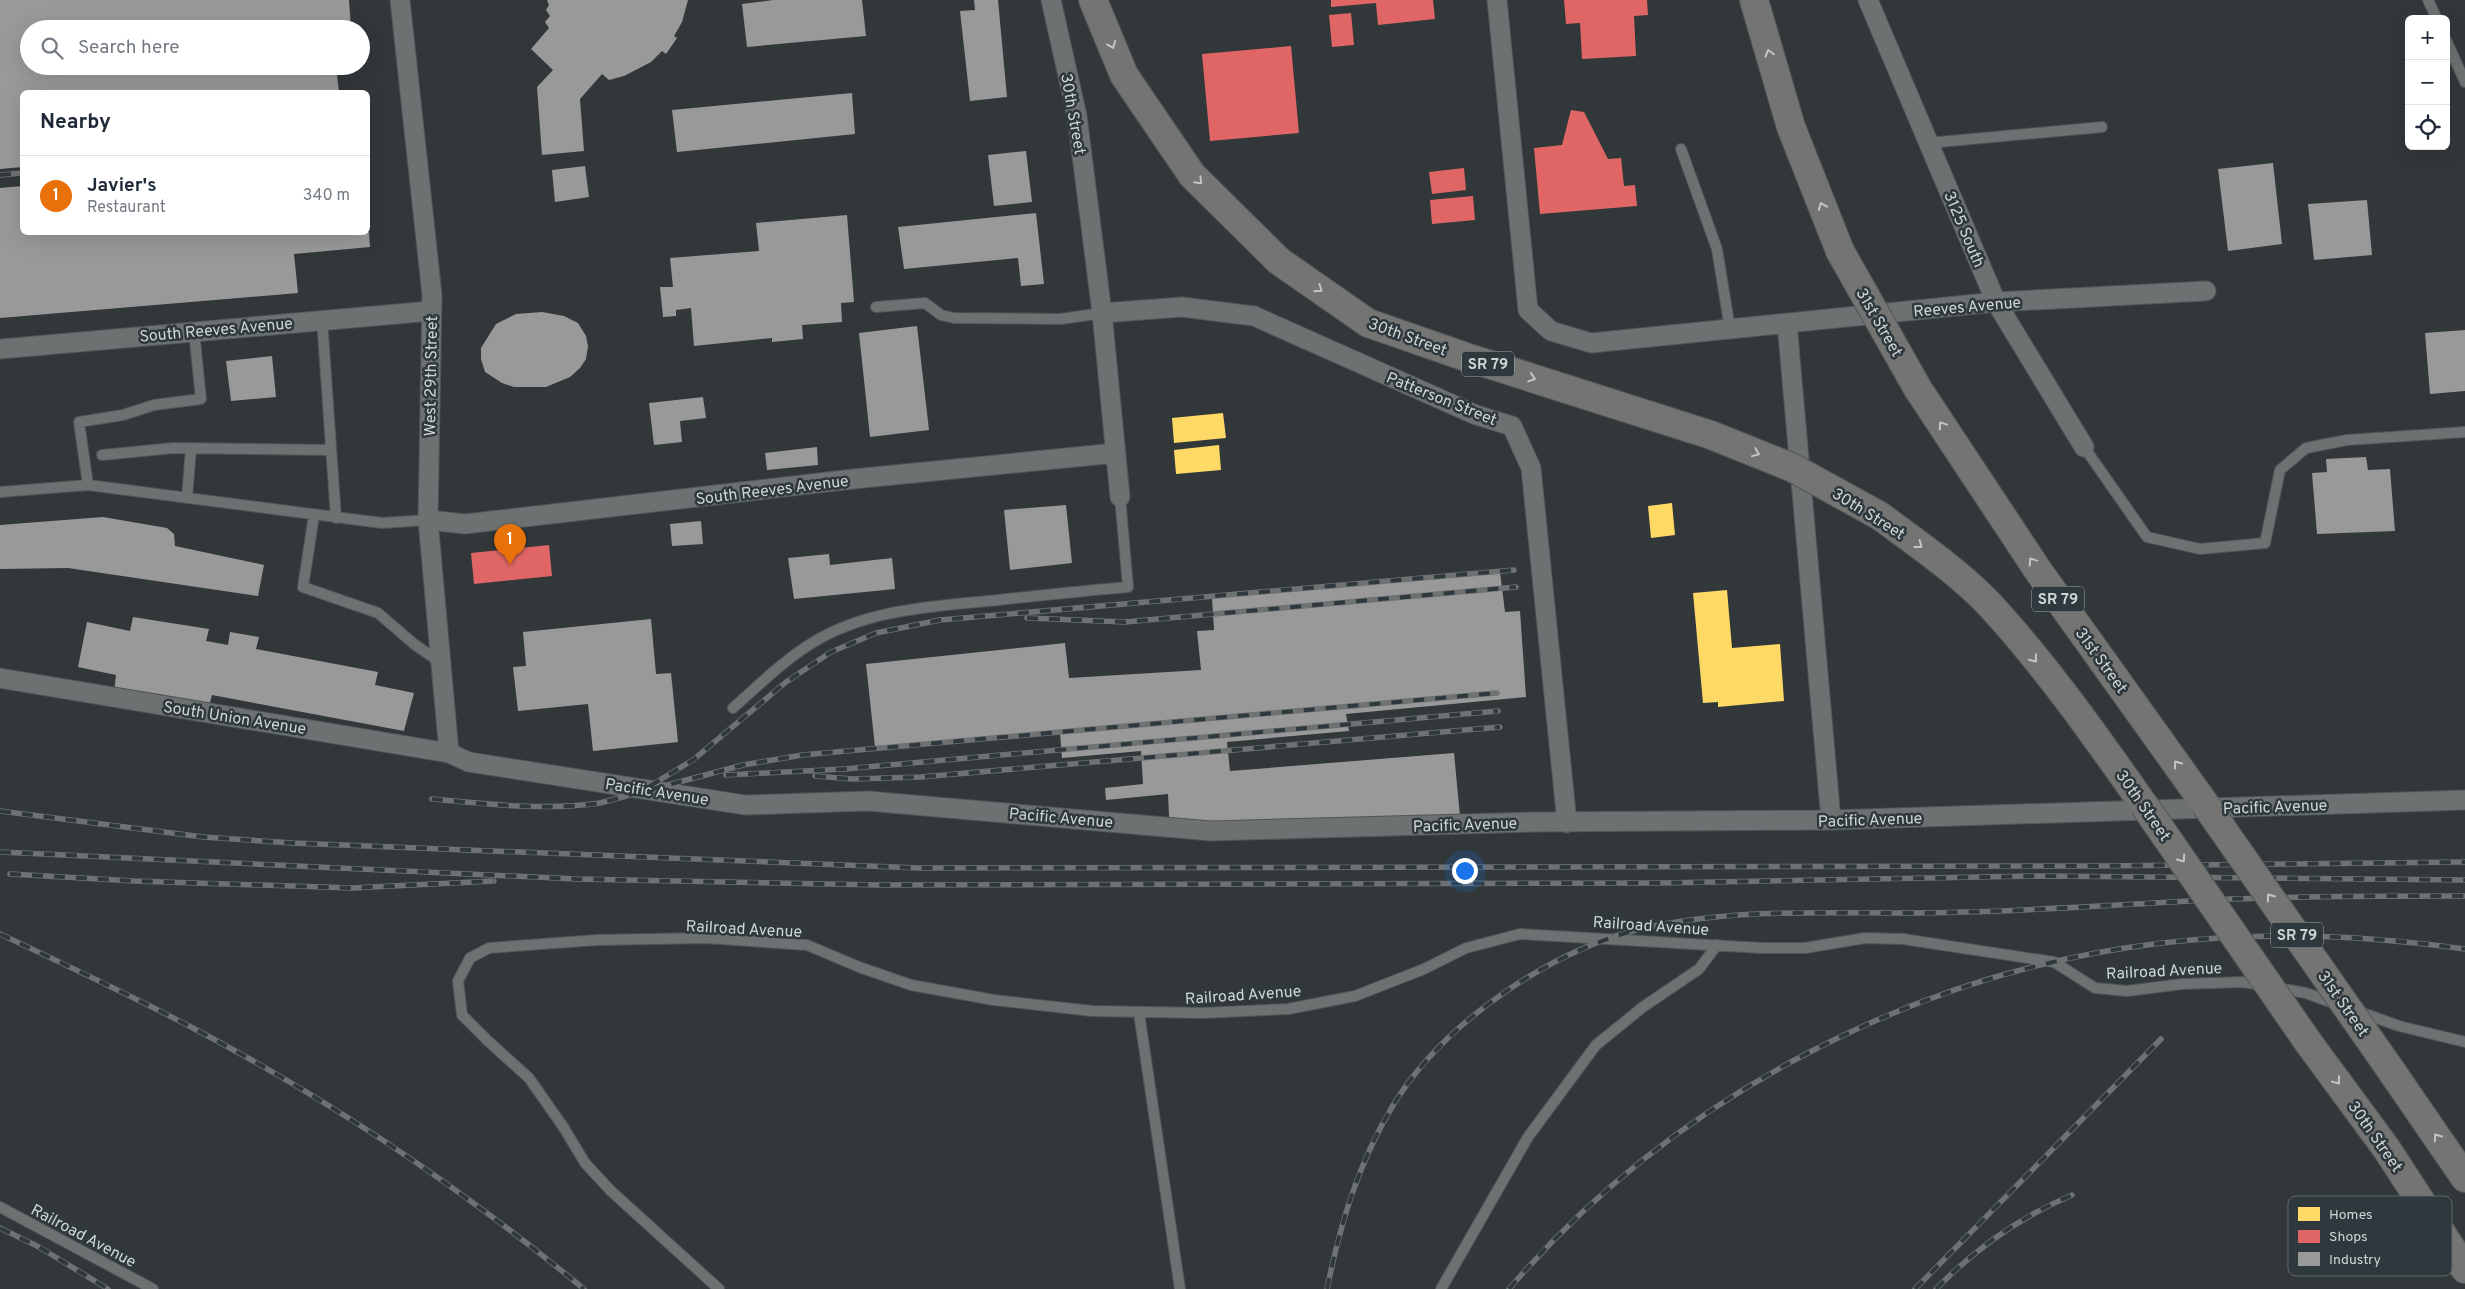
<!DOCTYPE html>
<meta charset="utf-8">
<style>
:root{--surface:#fff;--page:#f6f6f7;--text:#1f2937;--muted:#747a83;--line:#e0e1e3;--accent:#d93025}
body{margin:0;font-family:Overpass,sans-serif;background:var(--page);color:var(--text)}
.controls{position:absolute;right:15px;top:15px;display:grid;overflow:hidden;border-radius:8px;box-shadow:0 5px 20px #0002}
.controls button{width:45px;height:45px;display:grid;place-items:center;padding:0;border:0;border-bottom:1px solid var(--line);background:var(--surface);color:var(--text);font:25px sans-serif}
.you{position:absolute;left:1464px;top:870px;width:18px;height:18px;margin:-12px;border:4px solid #fff;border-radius:50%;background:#1a73e8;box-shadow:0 0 0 8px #1a73e833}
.badge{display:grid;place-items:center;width:32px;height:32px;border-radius:50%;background:var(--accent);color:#fff;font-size:16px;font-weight:700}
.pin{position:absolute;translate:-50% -41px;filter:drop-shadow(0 1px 2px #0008)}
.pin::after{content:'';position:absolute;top:26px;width:18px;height:15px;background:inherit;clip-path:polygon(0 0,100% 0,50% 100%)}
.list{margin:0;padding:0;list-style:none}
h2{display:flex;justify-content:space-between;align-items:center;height:65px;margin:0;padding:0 20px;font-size:21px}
h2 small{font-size:16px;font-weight:400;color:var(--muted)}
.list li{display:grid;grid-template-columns:32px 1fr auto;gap:15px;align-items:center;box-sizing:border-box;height:80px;padding:0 20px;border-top:1px solid var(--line)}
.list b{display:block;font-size:19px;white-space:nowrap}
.list p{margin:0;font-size:16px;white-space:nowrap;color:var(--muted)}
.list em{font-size:16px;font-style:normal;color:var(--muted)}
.icon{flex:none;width:28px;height:28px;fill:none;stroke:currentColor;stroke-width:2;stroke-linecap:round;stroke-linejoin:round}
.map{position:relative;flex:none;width:2465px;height:1289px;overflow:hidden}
.search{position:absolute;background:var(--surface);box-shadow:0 5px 20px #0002;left:20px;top:20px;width:350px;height:55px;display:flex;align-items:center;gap:12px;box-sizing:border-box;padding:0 18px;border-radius:28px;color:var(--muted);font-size:19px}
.panel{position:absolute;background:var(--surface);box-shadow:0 5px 20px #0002;left:20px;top:90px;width:350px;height:145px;border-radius:8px}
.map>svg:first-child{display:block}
.homes{fill:#ffd966}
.shops{fill:#e06666}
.industry{fill:#999}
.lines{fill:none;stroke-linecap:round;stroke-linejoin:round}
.service-casing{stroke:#515658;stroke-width:12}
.minor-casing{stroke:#515658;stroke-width:21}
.primary-casing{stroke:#515658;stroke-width:30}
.service{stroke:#6d7172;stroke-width:10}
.minor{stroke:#6d7172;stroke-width:19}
.primary{stroke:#747473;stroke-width:28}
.rail-casing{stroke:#6e7273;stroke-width:5.5}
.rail{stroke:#2f393d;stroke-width:4;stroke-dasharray:11;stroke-linecap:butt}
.primary-bridge-casing{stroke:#515658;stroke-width:30;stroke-linecap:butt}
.primary-bridge{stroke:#747473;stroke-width:28}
.oneway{stroke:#c1c6c8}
.labels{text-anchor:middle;stroke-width:5;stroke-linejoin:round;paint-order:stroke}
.shield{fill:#2f393d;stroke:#9fa6a9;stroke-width:1}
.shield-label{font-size:15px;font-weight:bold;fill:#cfd5d7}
.street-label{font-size:16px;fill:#cfd5d7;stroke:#2f393d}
.key{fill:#2f393d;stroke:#5f686b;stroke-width:1}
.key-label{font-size:14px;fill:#cfd5d7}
</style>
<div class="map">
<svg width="2465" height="1289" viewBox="0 0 2465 1289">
<rect width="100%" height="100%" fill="#32383a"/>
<!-- homes -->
<path class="homes" d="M1223 413 1226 438 1174 443 1172 418Z
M1219 445 1221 470 1176 474 1174 450Z
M1672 503 1675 535 1651 538 1648 506Z
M1727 590 1732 648 1780 644 1784 701 1718 707V702L1703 703 1693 593Z"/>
<!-- shops -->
<path class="shops" d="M1331 0H1433L1435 19 1378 25 1376 3 1331 7Z
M1564 0H1647L1648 15 1634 16 1636 56 1582 59 1580 23 1566 24Z
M1351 13 1354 45 1332 47 1329 15Z
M1291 46 1299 133 1210 141 1202 54Z
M1571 110 1584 112 1608 159 1621 158 1624 186 1635 185 1637 206 1540 214 1534 148 1562 145Z
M1464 168 1466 190 1432 194 1429 172Z
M1473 196 1475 220 1432 224 1430 200Z
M549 545 552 576 474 584 471 553Z"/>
<!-- industry -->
<path class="industry" d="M0 0H349L351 29H29V66H336L339 92H22V167L0 169Z
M547 0H688L682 22 674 36 677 38 666 54 662 51 651 62 624 76 609 80 602 74 580 99 584 151 542 155 537 87 553 70 531 49 549 28 545 22 550 16 546 10 549 5Z
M773 0H862L866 36 747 47 742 4Z
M974 0H998L1007 97 970 101 960 11 975 10Z
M852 93 855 134 677 152 672 110Z
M1026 151 1032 202 994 206 988 155Z
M2273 163 2282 244 2228 251 2218 169Z
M585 166 589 197 555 202 552 170Z
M22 186V232H369L370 247 294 254 298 293 0 318V188Z
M2367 200 2372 255 2314 260 2308 204Z
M1036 213 1044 284 1021 286 1018 258 904 269 898 227Z
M847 215 854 302 841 303 842 322 802 325 803 339 772 342V338L694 346 691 308 676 310V316L663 317 660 287H673L670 258 759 251 756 223Z
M542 312 564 316 578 323 586 336 588 346 586 359 580 368 570 377 546 387H514L502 383 485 372 481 359V348L496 324 516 314Z
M917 326 929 430 870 437 859 333Z
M2465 330V391L2430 394 2425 333Z
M272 356 276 397 231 401 226 361Z
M703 397 706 418 680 421 682 442 654 445 649 403Z
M817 447 818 465 767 470 765 453Z
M2366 457 2368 470 2390 469 2395 531 2317 534 2312 473 2327 472 2326 459Z
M1066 505 1072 563 1010 570 1004 510Z
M103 517 167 528 174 534 175 546 264 565 258 596 68 568 0 569V525Z
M701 521 703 544 672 546 670 524Z
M829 554 830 565 892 558 895 589 794 599 788 558Z
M1500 572 1505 612 1520 611 1526 697 1346 714 1349 731 1227 742 1230 771 1454 753 1460 816 1170 837 1168 794 1106 800 1105 788 1143 784 1141 751 1062 758 1060 733 875 747 866 664 1065 643 1069 678 1201 670 1197 631 1214 630 1212 598Z
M133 617 209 629 206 641 228 645 230 632 259 637 256 649 378 672 375 685 414 693 404 731 212 695 208 710 114 693 116 675 78 667 87 622 130 631Z
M651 619 656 674 671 673 678 742 593 751 588 704 518 711 513 667 526 666 523 632Z"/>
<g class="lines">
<!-- service casing -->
<g class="service-casing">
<path id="service" d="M2428 0 2437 19
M2446 40 2465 82
M1928 143 2102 127
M1681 149 1717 249 1730 329
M876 307 925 303 941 315 954 318 1061 319 1102 313
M322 319 336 518
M2084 447 2147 537 2200 549 2265 543 2280 470 2306 448 2347 440 2465 432
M102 455 173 448 331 450
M88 485 79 422 123 415 154 405 201 399 194 331
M0 492 88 485 382 523 428 520
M187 498 191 448
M314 515 303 587 378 613 414 644 441 663
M733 708C759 685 783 661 812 643 866 610 927 607 988 601 1035 596 1081 591 1128 587L1120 497
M2357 1011 2399 1026 2465 1042
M1139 1013 1180 1289
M0 1207 153 1289
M719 1289 611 1191 585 1163 564 1128 529 1078 487 1040 462 1015 458 981 470 958 489 948 597 940 706 938 807 945 859 967 911 985 994 1000 1092 1011 1203 1013 1288 1009 1355 996 1424 969 1466 948 1520 934 1762 948H1805L1865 938 1903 939 2054 962 2095 988 2127 991 2182 984 2244 982 2306 993 2336 1004
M1441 1289 1528 1137 1596 1045 1643 1007 1699 969 1717 945"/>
</g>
<!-- minor casing -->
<g class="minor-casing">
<path id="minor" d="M400 0 432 295 428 520 449 753
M1051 0 1077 116 1102 313 1120 497
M1497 0 1528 310 1551 331 1591 343 1996 302 2206 291
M1868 0 1996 302 2084 447
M1102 313 1182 307 1254 316 1476 415 1512 426 1531 468 1567 823
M1787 323 1831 820
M0 349 431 311
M428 520 465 524 853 479 1116 453
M0 678 449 753 469 762 745 805 868 801 1211 831 1537 822 1831 820 2465 800"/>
</g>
<!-- primary casing -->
<g class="primary-casing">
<path id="primary" d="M1093 0 1124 75 1192 175 1279 261 1368 323 1466 357 1711 435
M1754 0 1791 127 1840 251
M1918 389 2039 572 2205 804
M1880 516C1915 542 1960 573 1990 605 2047 667 2096 737 2144 805
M2308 1042 2386 1148 2465 1269
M2388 1066 2465 1178"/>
</g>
<!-- service -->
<use href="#service" class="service"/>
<!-- minor -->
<use href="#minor" class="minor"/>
<!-- primary -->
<use href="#primary" class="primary"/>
<!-- rail casing -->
<g class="rail-casing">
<path id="rail" d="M0 175 22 173
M1027 618 1125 622 1516 587
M726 775 844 769 1498 711
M815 776 852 779 921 777 1500 727
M650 786 693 760 786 682 831 652 876 633 940 620 1514 570
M432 799C488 804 544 811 600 803L743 765 802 755 1497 693
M0 811 203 837 293 843 919 868 2096 866 2465 862
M0 852 576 879 881 885 1661 883 2039 876 2465 880
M10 874 134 881 352 888 494 881
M0 934C64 964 128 994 191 1027 330 1100 463 1189 584 1289
M0 1228 39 1247 108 1289
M1327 1289C1340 1225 1358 1164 1392 1107 1443 1022 1553 948 1649 927 1752 905 1859 916 1963 912 2052 910 2142 903 2231 899 2309 896 2387 896 2465 896
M1509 1289C1672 1098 1914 972 2162 943 2263 931 2365 935 2465 949
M1915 1289 2161 1039
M1936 1289C1975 1249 2020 1217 2072 1195"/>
</g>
<!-- rail -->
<use href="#rail" class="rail"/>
<!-- primary-bridge casing -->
<g class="primary-bridge-casing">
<path id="primary-bridge" d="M1840 251 1918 389
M1711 435 1793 468 1880 516
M2205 804 2388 1066
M2144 805 2308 1042"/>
</g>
<!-- primary-bridge -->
<use href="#primary-bridge" class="primary-bridge"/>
</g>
<!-- one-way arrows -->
<defs><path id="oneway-chevron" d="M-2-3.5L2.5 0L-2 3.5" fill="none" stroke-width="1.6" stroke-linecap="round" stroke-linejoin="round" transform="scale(1.25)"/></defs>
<g class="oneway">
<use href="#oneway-chevron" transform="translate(1112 45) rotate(68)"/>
<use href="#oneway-chevron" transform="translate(1769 53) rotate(-106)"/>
<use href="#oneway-chevron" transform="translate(1199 181) rotate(45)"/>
<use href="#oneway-chevron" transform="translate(1822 206) rotate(-112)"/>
<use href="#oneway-chevron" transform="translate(1319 289) rotate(35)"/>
<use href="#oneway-chevron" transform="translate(1532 378) rotate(18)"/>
<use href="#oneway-chevron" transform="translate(1942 425) rotate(-124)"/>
<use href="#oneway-chevron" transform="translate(1756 453) rotate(22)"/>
<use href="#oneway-chevron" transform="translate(1919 545) rotate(37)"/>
<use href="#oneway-chevron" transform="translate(2032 561) rotate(-124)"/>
<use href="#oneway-chevron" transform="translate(2034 659) rotate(51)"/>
<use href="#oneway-chevron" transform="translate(2177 764) rotate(-126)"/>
<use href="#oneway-chevron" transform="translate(2182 859) rotate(55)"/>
<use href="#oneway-chevron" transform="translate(2270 897) rotate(-125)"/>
<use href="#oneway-chevron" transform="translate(2337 1081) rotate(53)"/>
<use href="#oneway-chevron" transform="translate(2437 1137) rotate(-125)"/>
</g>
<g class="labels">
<!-- shield labels -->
<g class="shield">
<rect x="1462" y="351.5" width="52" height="25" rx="4"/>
<rect x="2032" y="586.5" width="52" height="25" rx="4"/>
<rect x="2271" y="922.5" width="52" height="25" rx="4"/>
</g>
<g class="shield-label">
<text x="1488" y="369">SR 79</text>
<text x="2058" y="604">SR 79</text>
<text x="2297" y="940">SR 79</text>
</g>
<!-- street labels -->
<g class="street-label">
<text transform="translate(1074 114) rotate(80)" y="6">30th Street</text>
<text transform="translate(1965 229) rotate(67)" y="6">3125 South</text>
<text transform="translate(1967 306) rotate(-5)" y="6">Reeves Avenue</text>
<text transform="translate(1880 322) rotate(60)" y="6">31st Street</text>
<text transform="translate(216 329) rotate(-5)" y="6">South Reeves Avenue</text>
<text transform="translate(1408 336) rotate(20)" y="6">30th Street</text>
<text transform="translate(430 376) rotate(-89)" y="6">West 29th Street</text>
<text transform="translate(1442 398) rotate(22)" y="6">Patterson Street</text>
<text transform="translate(772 489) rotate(-7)" y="6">South Reeves Avenue</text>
<text transform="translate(1869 513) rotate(32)" y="6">30th Street</text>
<text transform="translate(2102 660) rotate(54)" y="6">31st Street</text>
<text transform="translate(235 717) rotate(9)" y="6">South Union Avenue</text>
<text transform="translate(657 791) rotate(9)" y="6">Pacific Avenue</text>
<text transform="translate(2144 805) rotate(55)" y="6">30th Street</text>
<text transform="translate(2275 806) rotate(-2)" y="6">Pacific Avenue</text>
<text transform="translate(1061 817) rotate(5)" y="6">Pacific Avenue</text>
<text transform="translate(1870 819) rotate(-2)" y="6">Pacific Avenue</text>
<text transform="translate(1465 824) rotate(-2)" y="6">Pacific Avenue</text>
<text transform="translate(1651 925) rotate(4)" y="6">Railroad Avenue</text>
<text transform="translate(744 928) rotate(3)" y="6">Railroad Avenue</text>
<text transform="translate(2164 970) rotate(-3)" y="6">Railroad Avenue</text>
<text transform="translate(1243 994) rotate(-4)" y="6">Railroad Avenue</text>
<text transform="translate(2344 1003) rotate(55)" y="6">31st Street</text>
<text transform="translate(2376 1136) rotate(55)" y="6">30th Street</text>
<text transform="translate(84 1235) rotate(28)" y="6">Railroad Avenue</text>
</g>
</g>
<!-- legend -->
<rect x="2288" y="1196" width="164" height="80" rx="8" class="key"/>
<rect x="2298" y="1207" width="22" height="14" fill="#ffd966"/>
<rect x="2298" y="1230" width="22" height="13" fill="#e06666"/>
<rect x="2298" y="1252" width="22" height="14" fill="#999"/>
<g class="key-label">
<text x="2329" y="1219">Homes</text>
<text x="2329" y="1241">Shops</text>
<text x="2329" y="1264">Industry</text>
</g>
</svg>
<div class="controls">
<button>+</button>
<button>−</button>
<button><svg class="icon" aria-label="locate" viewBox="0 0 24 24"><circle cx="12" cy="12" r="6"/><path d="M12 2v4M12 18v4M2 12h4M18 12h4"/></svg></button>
</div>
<div class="you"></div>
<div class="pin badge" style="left:510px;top:565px;background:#e8710a">1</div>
<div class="search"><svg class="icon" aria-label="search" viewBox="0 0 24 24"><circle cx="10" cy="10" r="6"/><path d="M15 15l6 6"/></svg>Search here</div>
<section class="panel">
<h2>Nearby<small></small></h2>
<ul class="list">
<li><span class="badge" style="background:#e8710a">1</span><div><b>Javier's</b><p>Restaurant</p></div><em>340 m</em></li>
</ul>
</section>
</div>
